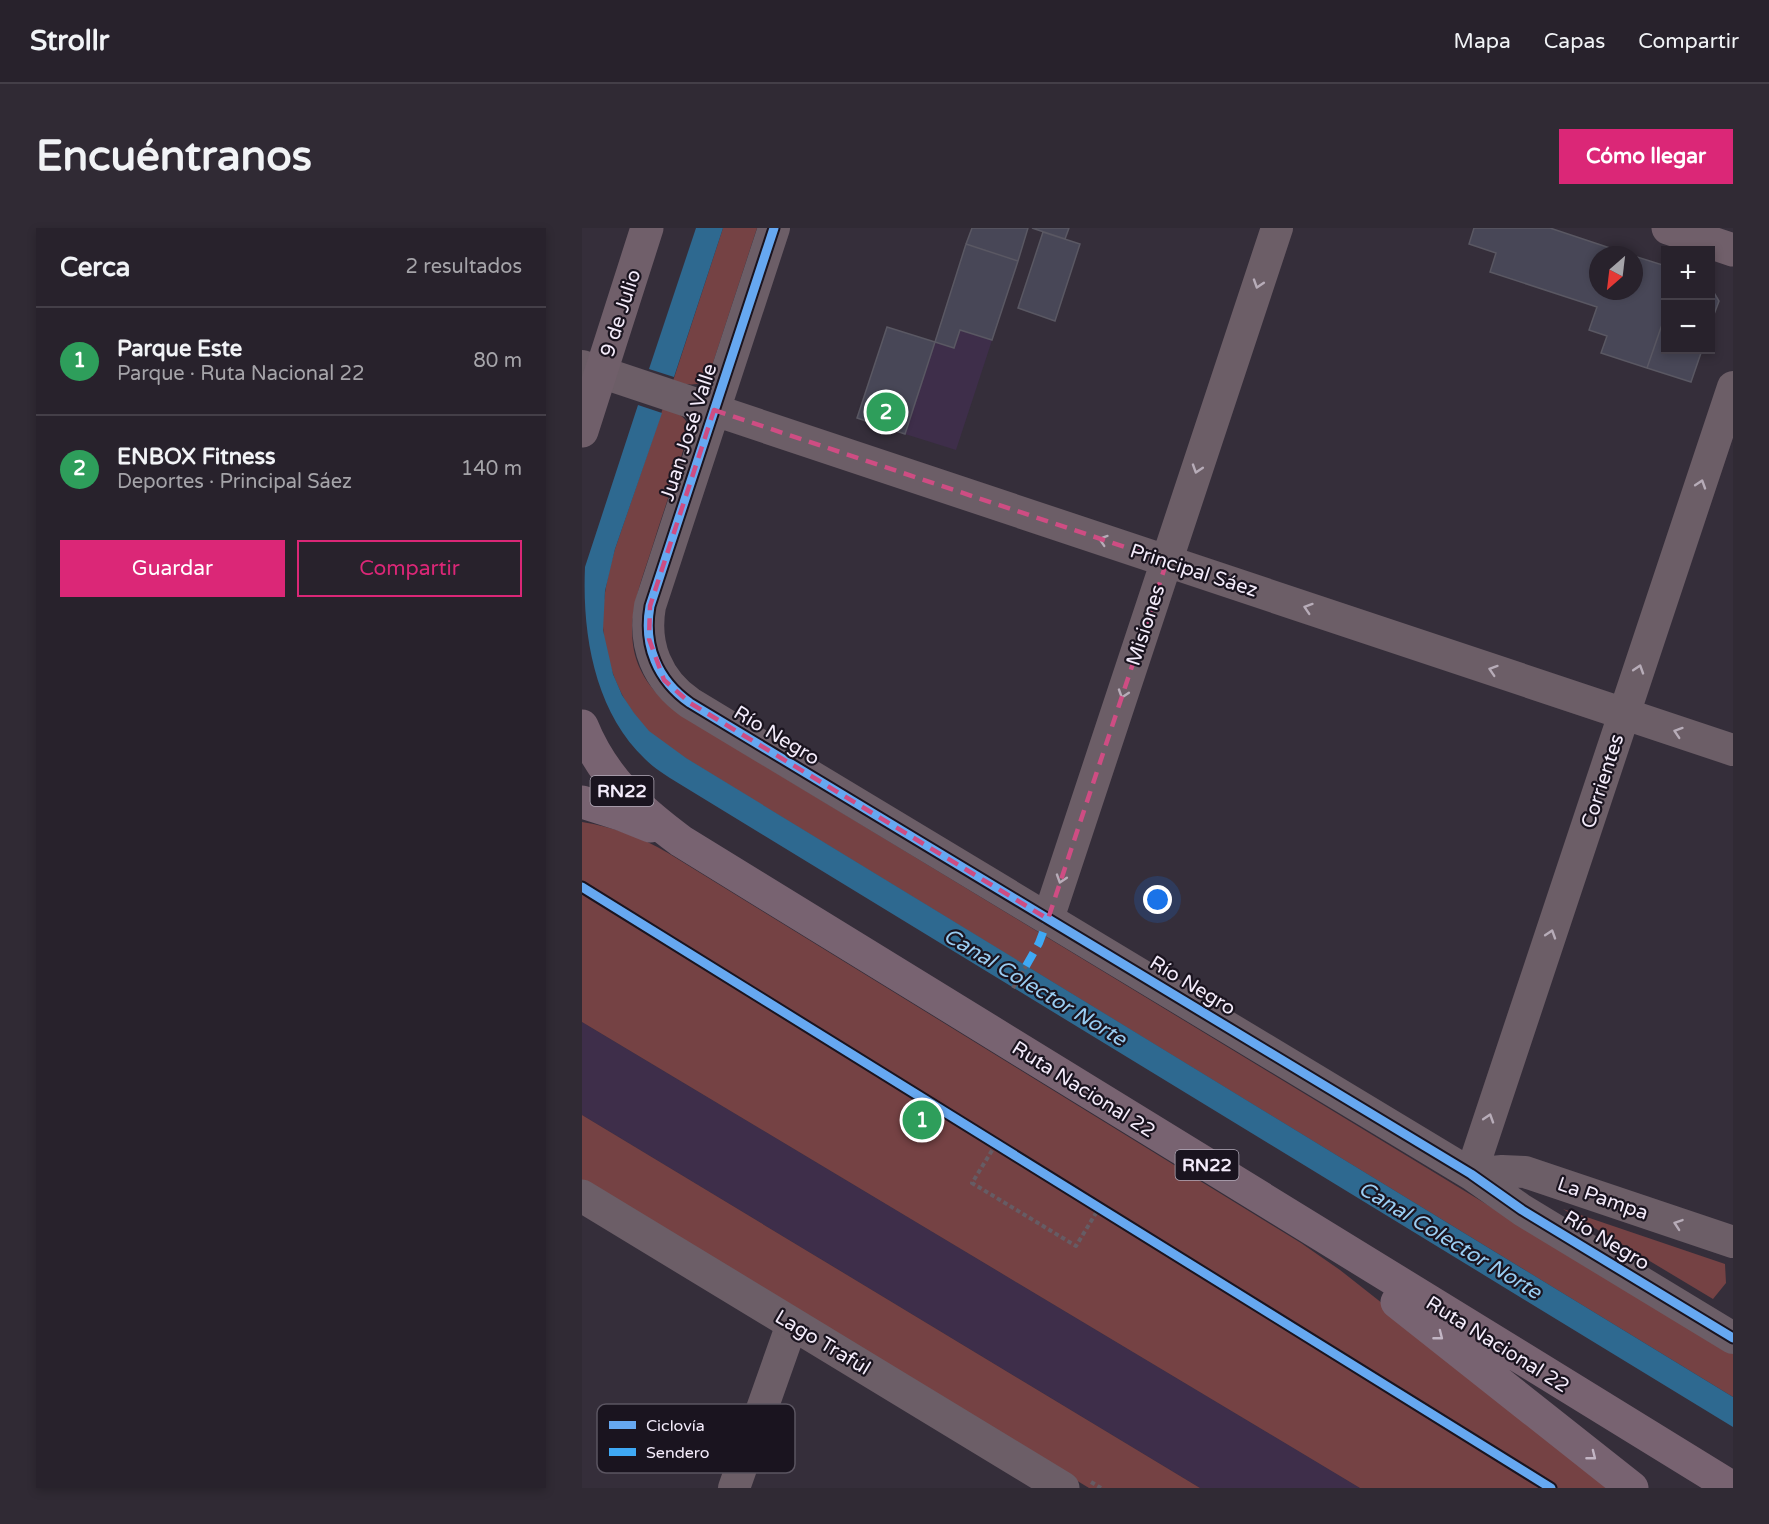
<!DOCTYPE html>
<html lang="es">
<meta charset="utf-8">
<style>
:root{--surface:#28222c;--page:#302a34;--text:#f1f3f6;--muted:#a5a4a9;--line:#443f48;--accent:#db2777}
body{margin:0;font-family:"Varela Round",sans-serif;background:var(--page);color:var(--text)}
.controls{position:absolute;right:18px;top:18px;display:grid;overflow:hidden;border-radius:0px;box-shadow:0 3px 9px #0003}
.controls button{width:54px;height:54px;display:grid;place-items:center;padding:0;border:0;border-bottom:2px solid var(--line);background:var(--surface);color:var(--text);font:30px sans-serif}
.compass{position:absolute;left:1007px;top:18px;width:54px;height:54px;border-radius:50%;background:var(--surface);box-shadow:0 3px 9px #0003;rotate:208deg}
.you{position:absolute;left:576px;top:672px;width:21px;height:21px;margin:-15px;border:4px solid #fff;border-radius:50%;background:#1a73e8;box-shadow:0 0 0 9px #1a73e833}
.badge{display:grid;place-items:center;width:39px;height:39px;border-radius:50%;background:var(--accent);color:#fff;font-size:20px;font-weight:700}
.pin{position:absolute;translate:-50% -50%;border:3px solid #fff;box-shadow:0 2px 6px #0006}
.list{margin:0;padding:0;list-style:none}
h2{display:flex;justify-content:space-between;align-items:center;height:78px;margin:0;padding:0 24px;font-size:26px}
h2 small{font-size:20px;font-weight:400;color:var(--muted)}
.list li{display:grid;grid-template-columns:39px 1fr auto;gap:18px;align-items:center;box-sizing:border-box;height:108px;padding:0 24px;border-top:2px solid var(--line)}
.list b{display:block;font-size:22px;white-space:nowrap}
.list p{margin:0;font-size:20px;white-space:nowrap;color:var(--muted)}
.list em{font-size:20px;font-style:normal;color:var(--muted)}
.actions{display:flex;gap:12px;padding:18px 24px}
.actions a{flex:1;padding:14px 0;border:2px solid var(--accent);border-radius:0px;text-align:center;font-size:21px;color:var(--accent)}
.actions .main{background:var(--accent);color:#fff}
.map{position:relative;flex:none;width:1151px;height:1260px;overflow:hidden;border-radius:0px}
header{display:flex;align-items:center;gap:36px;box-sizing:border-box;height:84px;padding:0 30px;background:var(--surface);border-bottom:2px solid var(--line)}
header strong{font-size:28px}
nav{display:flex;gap:33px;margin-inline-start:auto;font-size:21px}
.intro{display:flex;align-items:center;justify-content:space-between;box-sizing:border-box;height:144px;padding:0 36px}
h1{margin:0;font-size:42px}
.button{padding:15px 27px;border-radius:0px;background:var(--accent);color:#fff;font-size:21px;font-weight:700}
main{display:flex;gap:36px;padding:0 36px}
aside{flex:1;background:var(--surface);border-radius:0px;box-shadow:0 3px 9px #0003}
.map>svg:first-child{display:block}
.built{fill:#3e2e4a}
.green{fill:#754244}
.water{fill:#2e6990}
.building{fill:#484757;stroke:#5a5863;stroke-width:1.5}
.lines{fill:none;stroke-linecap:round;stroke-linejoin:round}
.path{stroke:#665c64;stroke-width:4;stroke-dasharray:4.5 3;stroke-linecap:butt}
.minor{stroke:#6c5e67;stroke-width:32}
.tertiary{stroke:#6c5e67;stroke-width:33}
.secondary{stroke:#705f6a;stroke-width:33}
.trunk{stroke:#786371;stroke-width:33}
.quiet{stroke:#3fa9f5;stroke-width:8;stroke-dasharray:15 8;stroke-linecap:butt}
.cycleway-casing{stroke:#1a141f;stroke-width:13}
.cycleway{stroke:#66a8f1;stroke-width:9}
.oneway{stroke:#b7acb8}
.oneway2{stroke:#c2b5c4}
.marked{fill:none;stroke:#ce4d83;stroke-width:4.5;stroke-dasharray:12 8;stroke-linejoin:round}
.labels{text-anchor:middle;stroke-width:4.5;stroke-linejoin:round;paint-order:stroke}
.shield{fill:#1a141f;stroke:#b3abb9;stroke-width:1.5}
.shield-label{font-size:18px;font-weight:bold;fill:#f4ecfb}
.street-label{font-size:20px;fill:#f4ecfb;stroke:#1a141f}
.water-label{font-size:21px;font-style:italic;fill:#9acdf2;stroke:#1a141f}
.key{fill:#1a141f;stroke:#5b5561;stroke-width:1.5}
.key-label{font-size:16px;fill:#f4ecfb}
</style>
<header>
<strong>Strollr</strong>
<nav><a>Mapa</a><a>Capas</a><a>Compartir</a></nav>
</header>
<div class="intro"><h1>Encuéntranos</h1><a class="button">Cómo llegar</a></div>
<main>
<aside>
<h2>Cerca<small>2 resultados</small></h2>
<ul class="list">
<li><span class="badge" style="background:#2e9e5b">1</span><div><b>Parque Este</b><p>Parque · Ruta Nacional 22</p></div><em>80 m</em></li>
<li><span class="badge" style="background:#2e9e5b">2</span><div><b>ENBOX Fitness</b><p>Deportes · Principal Sáez</p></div><em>140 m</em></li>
</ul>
<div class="actions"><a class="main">Guardar</a><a>Compartir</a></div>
</aside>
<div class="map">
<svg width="1151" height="1260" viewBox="0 0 1151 1260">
<rect width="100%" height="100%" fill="#352e3a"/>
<!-- built -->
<path class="built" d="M384 16 436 33 374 222 323 206Z
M0 794 778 1260H618L0 887Z"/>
<!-- green -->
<path class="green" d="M141 0H175L128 144C119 161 106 157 91 153Z
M81 180C93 184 104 187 107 200 97 242 81 283 69 323 58 356 44 392 53 427 60 453 78 471 99 487L1151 1126V1169L103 530C91 522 77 514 66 503 36 472 18 423 21 380 23 360 27 341 33 321Z
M0 594C31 599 59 609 86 625L719 1015 758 1042 1035 1260H778L0 794Z
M0 887 618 1260H507L0 952Z
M981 981 1143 1036 1144 1055 1131 1071Z"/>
<!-- water -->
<path class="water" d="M114 0H141L92 149 67 141Z
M56 177 80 185 33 321 23 363 21 402 31 446 40 467 52 485 67 503 104 530 1151 1169V1199L101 558C88 550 74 542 63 531 13 483 0 408 3 339Z"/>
<!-- building -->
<path class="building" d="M390 0H446L436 33 384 16Z
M450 0H487L483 11Z
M892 0H968L1049 27H1016V63H1052V28L1084 38V85L1065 140 1019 125 1025 108 1007 102 1015 79 908 44 914 25 887 16Z
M461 4 498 16 473 93 436 80Z
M384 16 436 33 410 112 378 102 372 120 353 114Z
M1128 58 1137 73 1128 97Z
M1084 85V122H1120L1109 154 1065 140Z
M305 99 353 114 323 206 275 190Z"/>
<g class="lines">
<!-- path -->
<path class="path" d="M431 760 444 738
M414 916 390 955 494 1018 517 980
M509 1254 519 1260"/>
<!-- minor -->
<path class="minor" d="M192 0 68 378C61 417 75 452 108 475L889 946 940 982 1151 1110
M0 138 1151 522
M466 691 695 0
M889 946 1151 159
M889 946 920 943 943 944 1151 1014
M152 1260 210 1096"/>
<!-- tertiary -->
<path class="tertiary" d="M0 968 481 1260"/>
<!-- secondary -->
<path class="secondary" d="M1086 0 1151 22
M0 203 65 0"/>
<!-- trunk -->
<path class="trunk" d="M0 498C21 550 56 581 99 613L1151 1260
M0 574 38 586 68 598
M815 1074 1050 1260"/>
<!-- quiet -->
<path class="quiet" d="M444 738 457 715 466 691"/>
<!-- cycleway casing -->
<g class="cycleway-casing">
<path id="cycleway" d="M192 0 68 378C61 417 75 452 108 475L889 946 940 982 1151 1110
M0 659 969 1260"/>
</g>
<!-- cycleway -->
<use href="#cycleway" class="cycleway"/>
</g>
<!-- one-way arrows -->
<defs><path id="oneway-chevron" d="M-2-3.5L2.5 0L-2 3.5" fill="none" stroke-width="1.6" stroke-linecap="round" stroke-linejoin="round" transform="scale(1.5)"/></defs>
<g class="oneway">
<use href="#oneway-chevron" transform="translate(676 56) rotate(108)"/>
<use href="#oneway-chevron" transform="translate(615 241) rotate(108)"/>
<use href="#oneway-chevron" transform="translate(1119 256) rotate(-72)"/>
<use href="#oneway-chevron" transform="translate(521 312) rotate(-162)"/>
<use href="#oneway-chevron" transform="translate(726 380) rotate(-162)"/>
<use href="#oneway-chevron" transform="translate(1057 441) rotate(-72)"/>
<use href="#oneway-chevron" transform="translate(911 442) rotate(-162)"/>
<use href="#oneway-chevron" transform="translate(541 466) rotate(108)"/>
<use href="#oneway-chevron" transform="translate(1096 504) rotate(-162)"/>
<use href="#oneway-chevron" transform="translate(479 651) rotate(108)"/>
<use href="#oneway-chevron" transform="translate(969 706) rotate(-72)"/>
<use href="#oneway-chevron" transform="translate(907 890) rotate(-72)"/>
<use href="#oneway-chevron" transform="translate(1096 996) rotate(-161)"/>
</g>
<g class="oneway2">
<use href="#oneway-chevron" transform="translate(857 1108) rotate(38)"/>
<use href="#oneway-chevron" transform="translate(1010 1228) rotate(38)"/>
</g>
<!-- marked area -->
<path class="marked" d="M132 182 585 333 466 691 108 475 82 452 67 411 68 378Z"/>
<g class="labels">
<!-- shield labels -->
<g class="shield">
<rect x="8.5" y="548" width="63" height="30" rx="4.5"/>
<rect x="593.5" y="922" width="63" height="30" rx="4.5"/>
</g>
<g class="shield-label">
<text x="40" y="569">RN22</text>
<text x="625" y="943">RN22</text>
</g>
<!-- street labels -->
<g class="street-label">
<text transform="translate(38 85) rotate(-72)" y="7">9 de Julio</text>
<text transform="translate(106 204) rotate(-72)" y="7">Juan José Valle</text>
<text transform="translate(612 342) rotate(18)" y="7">Principal Sáez</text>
<text transform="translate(563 397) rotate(-72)" y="7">Misiones</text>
<text transform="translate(195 507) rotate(31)" y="7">Río Negro</text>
<text transform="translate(1020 553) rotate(-72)" y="7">Corrientes</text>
<text transform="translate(611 757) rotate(31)" y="7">Río Negro</text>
<text transform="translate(502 861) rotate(32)" y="7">Ruta Nacional 22</text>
<text transform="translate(1021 970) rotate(19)" y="7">La Pampa</text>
<text transform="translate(1025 1012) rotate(31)" y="7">Río Negro</text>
<text transform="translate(241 1114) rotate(31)" y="7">Lago Trafúl</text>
<text transform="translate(916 1116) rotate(32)" y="7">Ruta Nacional 22</text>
</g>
<!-- water labels -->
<g class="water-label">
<text transform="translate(453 759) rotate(31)" y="7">Canal Colector Norte</text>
<text transform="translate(868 1012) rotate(31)" y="7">Canal Colector Norte</text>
</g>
</g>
<!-- legend -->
<rect x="15" y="1176" width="198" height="69" rx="9" class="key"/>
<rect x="27" y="1193" width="27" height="8" fill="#66a8f1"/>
<rect x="27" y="1220" width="27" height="8" fill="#3fa9f5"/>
<g class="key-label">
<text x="64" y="1203">Ciclovía</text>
<text x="64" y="1230">Sendero</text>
</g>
</svg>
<div class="controls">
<button>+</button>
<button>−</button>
</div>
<svg class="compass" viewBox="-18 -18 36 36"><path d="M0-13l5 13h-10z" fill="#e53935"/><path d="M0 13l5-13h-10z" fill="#a5a4a9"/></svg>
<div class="you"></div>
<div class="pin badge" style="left:340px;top:892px;background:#2e9e5b">1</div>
<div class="pin badge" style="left:304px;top:184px;background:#2e9e5b">2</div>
</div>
</main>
